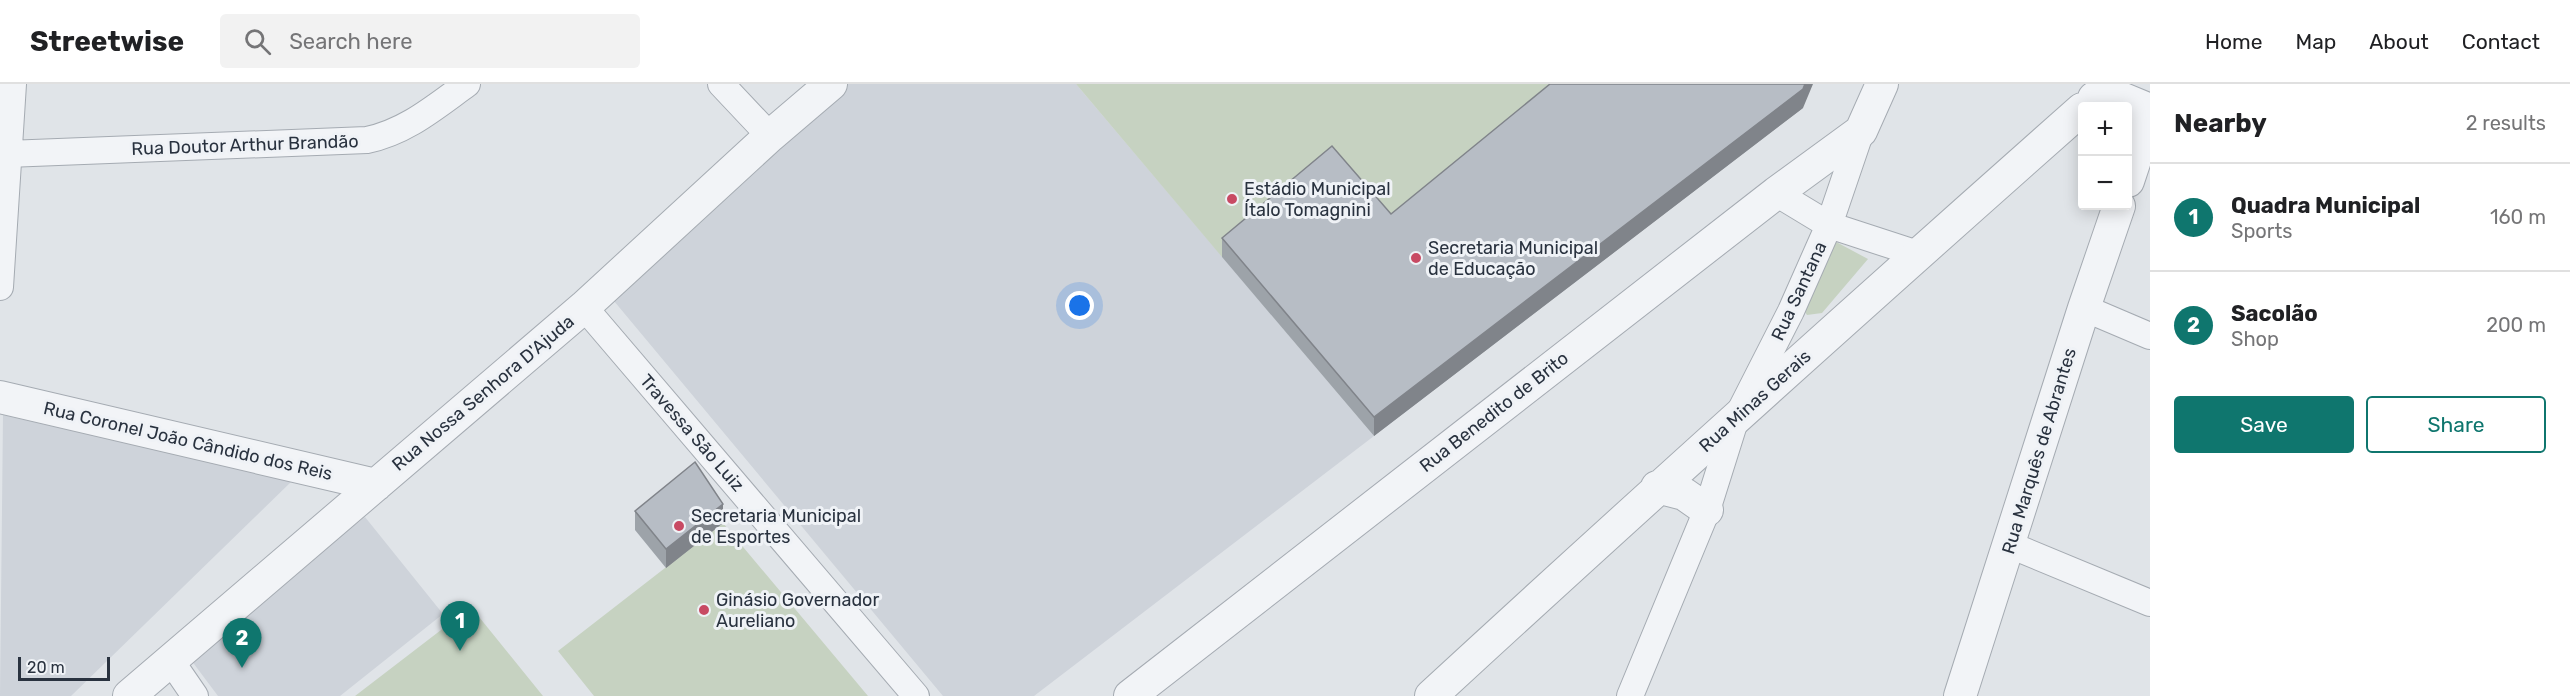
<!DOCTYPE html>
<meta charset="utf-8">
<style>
:root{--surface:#fff;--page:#f2f2f2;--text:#202124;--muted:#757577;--line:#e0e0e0;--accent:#0f766e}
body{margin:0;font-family:Rubik,sans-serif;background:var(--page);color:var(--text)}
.controls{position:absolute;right:18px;top:18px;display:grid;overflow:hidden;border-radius:6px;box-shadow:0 3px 15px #0003}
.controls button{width:54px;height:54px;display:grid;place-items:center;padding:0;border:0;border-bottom:2px solid var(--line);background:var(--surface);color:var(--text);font:30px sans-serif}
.scale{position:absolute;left:18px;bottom:15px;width:92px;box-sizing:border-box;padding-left:6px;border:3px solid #29323f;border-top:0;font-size:16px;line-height:21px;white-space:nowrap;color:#29323f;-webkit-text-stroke:4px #eff2f6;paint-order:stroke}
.you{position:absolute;left:1080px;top:222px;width:21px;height:21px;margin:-15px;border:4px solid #fff;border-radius:50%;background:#1a73e8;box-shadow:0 0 0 9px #1a73e833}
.badge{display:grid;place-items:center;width:39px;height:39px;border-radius:50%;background:var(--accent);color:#fff;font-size:20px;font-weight:700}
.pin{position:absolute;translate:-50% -50px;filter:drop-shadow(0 2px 3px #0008)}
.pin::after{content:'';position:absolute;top:32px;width:21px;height:18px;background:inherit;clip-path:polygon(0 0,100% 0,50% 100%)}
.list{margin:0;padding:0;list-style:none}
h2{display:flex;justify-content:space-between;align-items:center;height:78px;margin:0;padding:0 24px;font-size:26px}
h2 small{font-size:20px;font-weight:400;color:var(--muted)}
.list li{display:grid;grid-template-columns:39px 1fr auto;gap:18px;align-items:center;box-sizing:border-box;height:108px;padding:0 24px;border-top:2px solid var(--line)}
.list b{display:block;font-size:22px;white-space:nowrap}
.list p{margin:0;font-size:20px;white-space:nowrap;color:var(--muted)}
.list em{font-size:20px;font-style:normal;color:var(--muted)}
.actions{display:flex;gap:12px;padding:18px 24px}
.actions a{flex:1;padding:14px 0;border:2px solid var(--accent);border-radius:6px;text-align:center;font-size:21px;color:var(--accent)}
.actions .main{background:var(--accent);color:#fff}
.icon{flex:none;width:33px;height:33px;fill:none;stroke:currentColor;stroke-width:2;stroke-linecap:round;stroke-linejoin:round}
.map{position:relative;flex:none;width:2150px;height:612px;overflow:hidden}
header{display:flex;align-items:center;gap:36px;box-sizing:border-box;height:84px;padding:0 30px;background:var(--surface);border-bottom:2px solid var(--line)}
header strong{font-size:28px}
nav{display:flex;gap:33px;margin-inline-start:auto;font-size:21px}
.search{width:420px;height:54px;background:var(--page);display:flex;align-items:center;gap:15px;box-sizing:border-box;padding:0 21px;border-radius:6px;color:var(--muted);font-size:22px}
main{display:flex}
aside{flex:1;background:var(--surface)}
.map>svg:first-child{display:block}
.built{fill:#ced3da}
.green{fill:#c6d2c1}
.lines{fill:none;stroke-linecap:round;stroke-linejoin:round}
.minor-casing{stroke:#a5abb2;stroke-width:28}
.tertiary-casing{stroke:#a5abb2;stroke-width:34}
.minor{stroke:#f2f4f7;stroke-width:26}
.tertiary{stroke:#f2f4f7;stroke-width:32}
.wall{fill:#9da3a9}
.shaded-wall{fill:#80848a}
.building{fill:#b7bdc5;stroke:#80848a;stroke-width:1.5}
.poi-dot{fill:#c84a63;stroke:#eff2f6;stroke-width:2}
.labels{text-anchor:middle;stroke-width:6;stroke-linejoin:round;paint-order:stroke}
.street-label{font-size:18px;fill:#29323f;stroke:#eff2f6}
.poi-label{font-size:18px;fill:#29323f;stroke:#eff2f6;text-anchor:start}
</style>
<header>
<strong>Streetwise</strong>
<div class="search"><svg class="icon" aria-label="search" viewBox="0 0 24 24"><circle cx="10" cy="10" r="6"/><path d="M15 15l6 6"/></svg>Search here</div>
<nav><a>Home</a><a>Map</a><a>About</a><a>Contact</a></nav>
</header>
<main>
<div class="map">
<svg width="2150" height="612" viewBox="0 0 2150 612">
<rect width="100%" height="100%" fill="#e0e4e8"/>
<!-- built -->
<path class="built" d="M847 0H1076L1374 352 1034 612H943L604 205Z
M3 331 292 397 71 612H0Z
M365 433 443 530 340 612H218L188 572Z"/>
<!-- green -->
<path class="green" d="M1076 0H1573L1391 149 1332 81 1222 173Z
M1825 152 1868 175 1822 229 1807 231 1797 216Z
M723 439 868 612H594L558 567Z
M471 523 543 612H355Z"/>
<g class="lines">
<!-- minor casing -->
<g class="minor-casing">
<path id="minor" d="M721 0 770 52
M7 70 367 56C406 48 435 23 467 0
M1776 109 1829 141 1918 170
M0 203 13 0
M584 223 916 612
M2084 224 2150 252
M2010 461 2150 519
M171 577 195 612
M1630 612 1707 426 1735 337 1791 227 1829 141 1861 47"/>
</g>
<!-- tertiary casing -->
<g class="tertiary-casing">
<path id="tertiary" d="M2094 14H2121L2150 26
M2128 97 2150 31
M0 313 376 401
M1657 403 1684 410 1707 426
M129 612 584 223 770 52 831 0
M1130 612 1776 109 1861 47 1882 0
M1431 612C1646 414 1863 219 2082 25
M1960 612 2084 224 2119 122"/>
</g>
<!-- minor -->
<use href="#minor" class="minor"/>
<!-- tertiary -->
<use href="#tertiary" class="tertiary"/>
</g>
<!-- wall -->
<path class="wall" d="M1803 24 1374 352 1222 173V154L1391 130Z
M635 427 723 439 666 484 635 446Z"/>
<!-- shaded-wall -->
<path class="shaded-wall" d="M1805 0H1813L1803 24 1374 352V333Z
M723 420V439L666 484V465Z"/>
<!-- building -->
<path class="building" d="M1550 0H1805L1803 5 1374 333 1222 154 1332 62 1391 130Z
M695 378 723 420 666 465 635 427Z"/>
<!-- markers -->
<g class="poi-dot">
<circle cx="1232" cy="115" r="6"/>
<circle cx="1416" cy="174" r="6"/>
<circle cx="679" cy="442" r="6"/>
<circle cx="704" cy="526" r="6"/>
</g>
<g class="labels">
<!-- street labels -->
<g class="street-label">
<text transform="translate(245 61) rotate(-2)" y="6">Rua Doutor Arthur Brandão</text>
<text transform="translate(1799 207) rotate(-65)" y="6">Rua Santana</text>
<text transform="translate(483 309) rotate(-40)" y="6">Rua Nossa Senhora D'Ajuda</text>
<text transform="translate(1755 317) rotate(-42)" y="6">Rua Minas Gerais</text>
<text transform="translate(1494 328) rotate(-38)" y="6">Rua Benedito de Brito</text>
<text transform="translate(692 349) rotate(49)" y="6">Travessa São Luiz</text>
<text transform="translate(188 357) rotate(13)" y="6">Rua Coronel João Cândido dos Reis</text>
<text transform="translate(2039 367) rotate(-73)" y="6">Rua Marquês de Abrantes</text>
</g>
<!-- poi labels -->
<g class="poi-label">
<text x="1244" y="111">Estádio Municipal<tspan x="1244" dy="21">Ítalo Tomagnini</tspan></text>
<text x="1428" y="170">Secretaria Municipal<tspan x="1428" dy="21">de Educação</tspan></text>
<text x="691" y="438">Secretaria Municipal<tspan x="691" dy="21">de Esportes</tspan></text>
<text x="716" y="522">Ginásio Governador<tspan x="716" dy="21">Aureliano</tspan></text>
</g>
</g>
</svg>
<div class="controls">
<button>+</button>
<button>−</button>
</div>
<div class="scale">20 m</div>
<div class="you"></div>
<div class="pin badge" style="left:460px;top:567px">1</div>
<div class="pin badge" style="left:242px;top:584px">2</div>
</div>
<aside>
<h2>Nearby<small>2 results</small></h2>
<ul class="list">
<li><span class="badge">1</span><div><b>Quadra Municipal</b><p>Sports</p></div><em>160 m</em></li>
<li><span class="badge">2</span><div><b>Sacolão</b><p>Shop</p></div><em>200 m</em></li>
</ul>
<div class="actions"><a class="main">Save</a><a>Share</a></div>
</aside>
</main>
